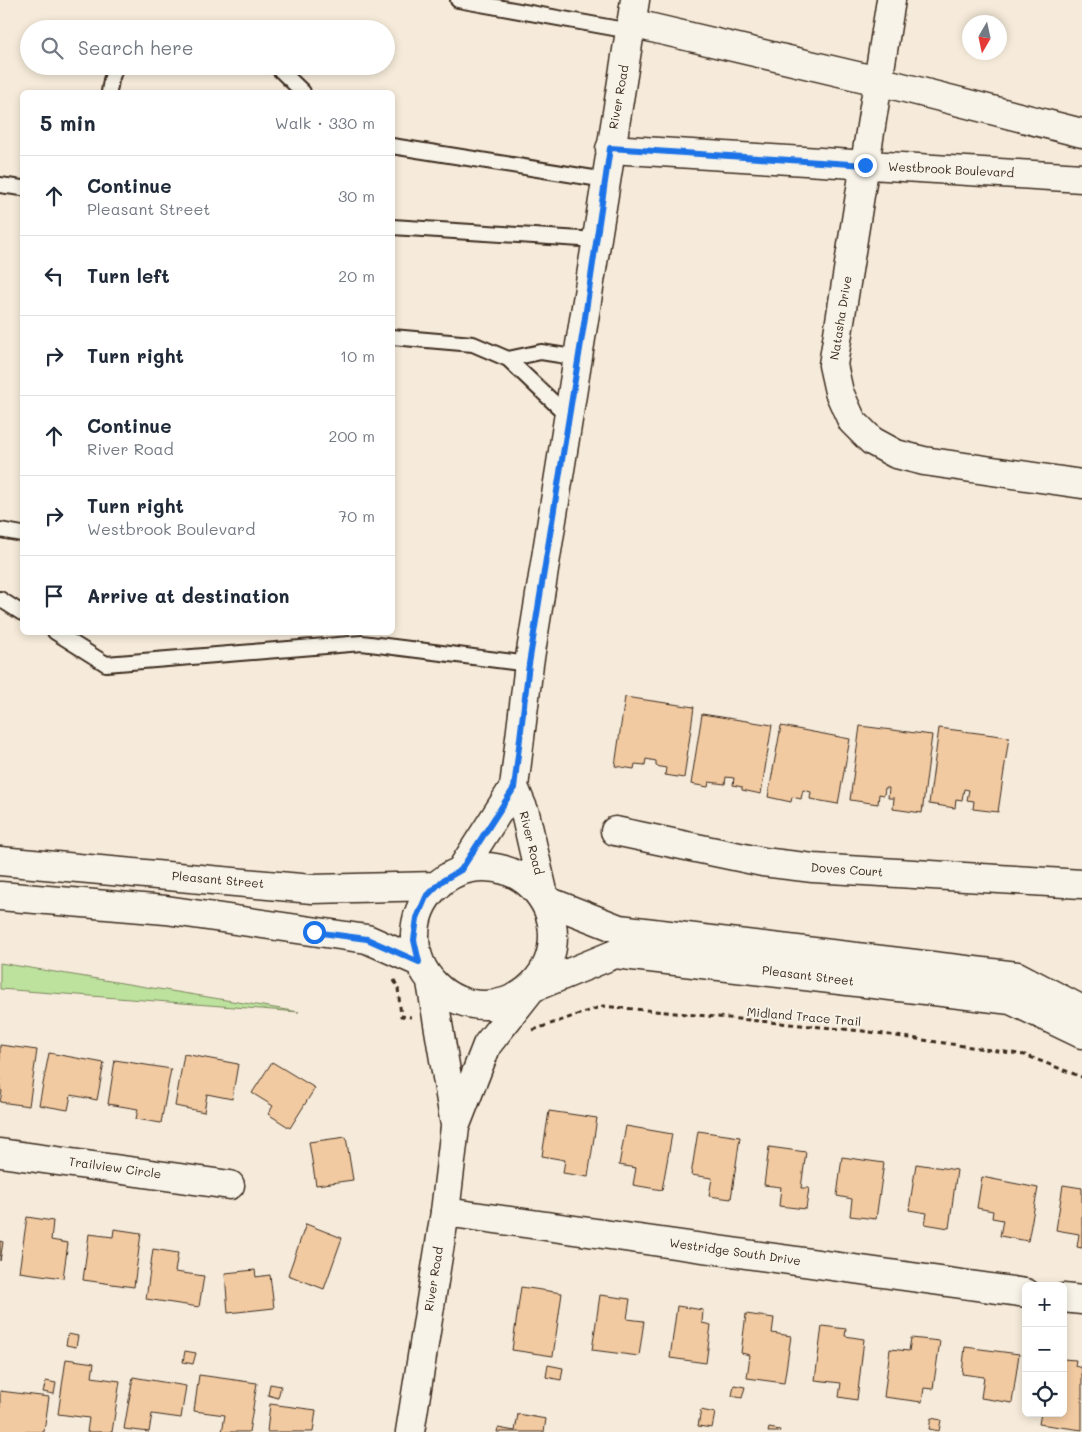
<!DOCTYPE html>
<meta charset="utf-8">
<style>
:root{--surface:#fff;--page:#f6f6f7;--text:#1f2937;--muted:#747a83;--line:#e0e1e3}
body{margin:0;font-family:Mali,sans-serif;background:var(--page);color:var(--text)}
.controls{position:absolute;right:15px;bottom:15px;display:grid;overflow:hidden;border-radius:8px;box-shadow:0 2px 8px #0003}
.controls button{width:45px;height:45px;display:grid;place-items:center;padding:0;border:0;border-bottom:1px solid var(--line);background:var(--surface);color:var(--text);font:25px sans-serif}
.compass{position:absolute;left:962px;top:15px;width:45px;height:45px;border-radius:50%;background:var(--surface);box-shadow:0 2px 8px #0003;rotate:189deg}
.stop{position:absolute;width:15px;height:15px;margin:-11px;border:4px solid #1a73e8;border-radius:50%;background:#fff}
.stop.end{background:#1a73e8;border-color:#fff;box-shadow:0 1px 5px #0008}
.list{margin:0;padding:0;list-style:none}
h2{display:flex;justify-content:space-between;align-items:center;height:65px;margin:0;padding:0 20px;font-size:21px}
h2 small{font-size:16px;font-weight:400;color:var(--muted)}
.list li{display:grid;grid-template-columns:32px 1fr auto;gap:15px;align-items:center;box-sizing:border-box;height:80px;padding:0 20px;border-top:1px solid var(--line)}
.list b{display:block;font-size:19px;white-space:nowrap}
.list p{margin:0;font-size:16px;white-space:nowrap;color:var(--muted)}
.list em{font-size:16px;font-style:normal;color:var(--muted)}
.icon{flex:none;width:28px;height:28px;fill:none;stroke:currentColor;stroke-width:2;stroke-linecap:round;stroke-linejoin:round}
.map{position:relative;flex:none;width:1082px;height:1432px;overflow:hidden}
.search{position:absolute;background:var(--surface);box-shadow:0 2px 8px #0003;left:20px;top:20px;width:375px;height:55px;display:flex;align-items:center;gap:12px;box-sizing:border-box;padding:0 18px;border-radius:28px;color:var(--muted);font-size:19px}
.panel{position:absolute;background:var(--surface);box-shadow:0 2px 8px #0003;left:20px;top:90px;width:375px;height:545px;border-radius:8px}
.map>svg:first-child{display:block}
.green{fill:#bce29d;stroke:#7c865e}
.building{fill:#f1caa1;stroke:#3b2a1e}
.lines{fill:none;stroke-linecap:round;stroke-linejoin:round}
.lane-casing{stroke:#3b2a1e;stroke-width:18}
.street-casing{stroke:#3b2a1e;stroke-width:31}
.secondary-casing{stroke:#3b2a1e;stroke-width:31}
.path{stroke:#3b2a1e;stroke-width:3;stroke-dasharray:5 4;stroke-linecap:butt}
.lane{stroke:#f7f3e8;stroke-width:14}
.street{stroke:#f7f3e8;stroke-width:28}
.secondary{stroke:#f7f3e8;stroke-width:28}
.route{stroke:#1a73e8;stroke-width:6}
.labels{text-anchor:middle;stroke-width:4;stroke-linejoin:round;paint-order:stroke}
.street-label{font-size:12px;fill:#3b2a1e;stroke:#f7f3e8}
</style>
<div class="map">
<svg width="1082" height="1432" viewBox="0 0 1082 1432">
<rect width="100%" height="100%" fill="#f6ebda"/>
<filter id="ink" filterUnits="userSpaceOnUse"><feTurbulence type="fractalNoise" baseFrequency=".02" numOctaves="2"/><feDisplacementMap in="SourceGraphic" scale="10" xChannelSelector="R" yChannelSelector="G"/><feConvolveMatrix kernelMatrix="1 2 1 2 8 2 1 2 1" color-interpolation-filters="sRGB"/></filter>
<g filter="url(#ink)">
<!-- green -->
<path class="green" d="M0 963 299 1012 0 989Z"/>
<!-- building -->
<path class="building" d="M625 697 694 707 684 778 665 775 666 768 656 766V761L646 759 645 765 635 764 634 769 615 766Z
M702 714 772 725 761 794 742 790V787L733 785 734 778 726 777 725 784 709 782 708 787 691 784Z
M781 726 850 739 838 804 810 799 811 792 803 790 801 799 792 797 791 802 768 797Z
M860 726 932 735 922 813 893 809 894 798H888L889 788H885L884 795 879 794 878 804 850 800Z
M939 728 1009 737 998 812 973 809 974 801 967 800 969 790 964 789 962 800 956 799 955 808 929 804Z
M0 1045 37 1050 29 1106 0 1102 2 1091 0 1090Z
M49 1053 104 1063 97 1100 71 1095 68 1110 39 1105Z
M184 1054 238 1064 232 1099 207 1094 204 1112 175 1106Z
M115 1060 171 1069 161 1123 136 1119 138 1109 108 1104Z
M272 1062 315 1088 290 1128 268 1114 273 1106 252 1093Z
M549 1111 597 1118 588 1177 563 1173 565 1160 542 1156Z
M626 1126 672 1134 662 1190 633 1185 636 1168 619 1165Z
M698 1131 740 1137 731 1199 709 1196 712 1178 691 1175Z
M346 1137 353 1180 316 1185 309 1142Z
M769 1147 806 1152 801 1188H809L806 1209 779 1206 781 1187 764 1185Z
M842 1157 884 1163 876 1219 850 1216 852 1199 837 1196Z
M916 1164 957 1170 949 1228 925 1224 927 1213 909 1210Z
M982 1177 1038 1188 1028 1241 1000 1236 1003 1220 992 1218 993 1211 977 1208Z
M1063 1185 1082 1188V1248L1077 1247 1079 1234 1056 1230Z
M27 1217 53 1221 51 1240 68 1243 63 1278 19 1272Z
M306 1224 342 1238 324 1289 288 1275Z
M114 1229 141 1233 134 1287 83 1280 89 1234 113 1237Z
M0 1241 3 1242 0 1261Z
M153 1249 178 1253 175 1272 204 1276 199 1307 146 1299Z
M255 1270 256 1277 270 1275 274 1308 228 1313 225 1273Z
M521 1287 562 1293 553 1356 512 1350Z
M600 1295 630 1299 627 1319 644 1321 639 1356 592 1350Z
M677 1306 703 1310 702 1323 711 1325 706 1363 670 1358Z
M746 1314 774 1318 772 1333 791 1336 784 1383 747 1378 750 1355 741 1353Z
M822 1326 846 1329 845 1336 864 1339 857 1400 839 1397 841 1383 815 1380Z
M68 1334 78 1336 76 1347 66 1345Z
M911 1338 940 1341 933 1389 924 1388 922 1402 884 1397 890 1349 909 1351Z
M965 1347 1019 1354 1012 1403 981 1398 984 1377 962 1374Z
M185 1351 196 1353 193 1364 183 1362Z
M66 1359 94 1363 92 1377 120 1381 112 1432H87L89 1418 58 1414Z
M1063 1359 1076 1360 1075 1366 1082 1368V1430L1039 1424 1041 1413H1063Z
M548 1365 563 1368 561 1380 546 1377Z
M199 1375 257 1383 249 1432H222L225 1415 194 1411Z
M133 1377 186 1386 181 1418 152 1414 149 1432 124 1429Z
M46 1381 56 1383 54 1394 43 1392Z
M270 1384 281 1386 278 1398 268 1395Z
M734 1385 745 1387 742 1398 732 1396Z
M0 1391 49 1397 44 1432H0Z
M270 1404 316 1410 313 1432H267Z
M701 1410 715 1413 712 1428 698 1426Z
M518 1414 546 1419 544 1432H497L498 1428 515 1431Z
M931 1418 941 1420 939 1431 929 1429Z
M769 1428 780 1430 779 1432H768Z"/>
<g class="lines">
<!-- lane casing -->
<g class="lane-casing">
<path id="lane" d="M458 0 630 31
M276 66 303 92
M109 92 111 80 116 66
M392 146 606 180
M0 185 22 188
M392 227 597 240
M392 337 473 344 508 359 569 417
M508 359 541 352 579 358
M0 530 22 534
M0 599 22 613
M55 632 106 664 362 643 529 664"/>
</g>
<!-- street casing -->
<g class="street-casing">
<path id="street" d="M891 0 833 365 839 392 852 421 872 441 896 454 924 461 1082 484
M631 23 878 81 1082 133
M610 149 1082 178
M615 831 763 862 813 868 1082 884
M0 1153 230 1185
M445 1212 1026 1293
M1063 1298 1082 1300"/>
</g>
<!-- secondary casing -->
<g class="secondary-casing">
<path id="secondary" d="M514 787 525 813 545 900 619 929 1017 976 1082 1010
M0 861 312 889 437 886
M415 936a69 69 0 1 1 138 0a69 69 0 1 1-138 0Z
M461 870 514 787 529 664 635 0
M0 896 166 910 367 939 419 962
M431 982 455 1125
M410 1432 445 1212 455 1127 487 1045 532 988 615 954 1011 1000 1082 1034"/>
</g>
<!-- path -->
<path class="path" d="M394 980 398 988 401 1016 411 1017
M533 1030 603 1006 863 1031 1025 1055 1082 1077"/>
<!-- lane -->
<use href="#lane" class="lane"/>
<!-- street -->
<use href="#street" class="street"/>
<!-- secondary -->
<use href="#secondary" class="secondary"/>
</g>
</g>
<g class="lines" filter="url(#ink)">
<!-- route -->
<path class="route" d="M314 932 367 939 419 962 414 940 417 918 426 897 442 881 461 870 514 788 529 664 584 324 610 148 865 165"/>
</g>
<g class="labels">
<!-- street labels -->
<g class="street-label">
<text transform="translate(619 97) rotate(-80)" y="4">River Road</text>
<text transform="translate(951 170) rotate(3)" y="4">Westbrook Boulevard</text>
<text transform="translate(841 318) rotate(-81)" y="4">Natasha Drive</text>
<text transform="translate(531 843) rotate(76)" y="4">River Road</text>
<text transform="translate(847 870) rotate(4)" y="4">Doves Court</text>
<text transform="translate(218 880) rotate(5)" y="4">Pleasant Street</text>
<text transform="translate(808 976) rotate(7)" y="4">Pleasant Street</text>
<text transform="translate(804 1017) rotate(5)" y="4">Midland Trace Trail</text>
<text transform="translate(115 1168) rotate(8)" y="4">Trailview Circle</text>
<text transform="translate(735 1252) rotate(8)" y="4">Westridge South Drive</text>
<text transform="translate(434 1279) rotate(-81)" y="4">River Road</text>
</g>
</g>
</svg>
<div class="controls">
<button>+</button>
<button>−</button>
<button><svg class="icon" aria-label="locate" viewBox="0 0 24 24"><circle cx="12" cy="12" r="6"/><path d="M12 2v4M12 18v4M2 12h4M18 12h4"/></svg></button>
</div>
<svg class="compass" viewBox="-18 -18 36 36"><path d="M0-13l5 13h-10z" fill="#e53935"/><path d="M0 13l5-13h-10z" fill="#747a83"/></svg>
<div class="stop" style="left:314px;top:932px"></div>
<div class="stop end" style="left:865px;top:165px"></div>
<div class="search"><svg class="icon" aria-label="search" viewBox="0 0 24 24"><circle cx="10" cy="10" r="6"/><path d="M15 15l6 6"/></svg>Search here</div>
<section class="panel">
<h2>5 min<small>Walk · 330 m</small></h2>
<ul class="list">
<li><svg class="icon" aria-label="ahead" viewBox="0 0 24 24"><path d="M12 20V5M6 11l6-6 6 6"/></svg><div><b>Continue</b><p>Pleasant Street</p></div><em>30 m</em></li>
<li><svg class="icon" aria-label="left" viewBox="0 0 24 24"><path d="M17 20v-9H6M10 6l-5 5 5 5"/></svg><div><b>Turn left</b></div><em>20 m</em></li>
<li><svg class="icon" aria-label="right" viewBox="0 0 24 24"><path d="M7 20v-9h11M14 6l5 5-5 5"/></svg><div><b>Turn right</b></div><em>10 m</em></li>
<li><svg class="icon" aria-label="ahead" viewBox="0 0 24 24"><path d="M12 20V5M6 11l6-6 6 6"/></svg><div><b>Continue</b><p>River Road</p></div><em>200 m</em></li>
<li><svg class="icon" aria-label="right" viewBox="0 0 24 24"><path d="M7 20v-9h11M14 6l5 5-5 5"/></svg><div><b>Turn right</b><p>Westbrook Boulevard</p></div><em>70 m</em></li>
<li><svg class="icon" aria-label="arrive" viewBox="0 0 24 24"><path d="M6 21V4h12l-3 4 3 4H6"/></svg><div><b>Arrive at destination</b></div></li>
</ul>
</section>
</div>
